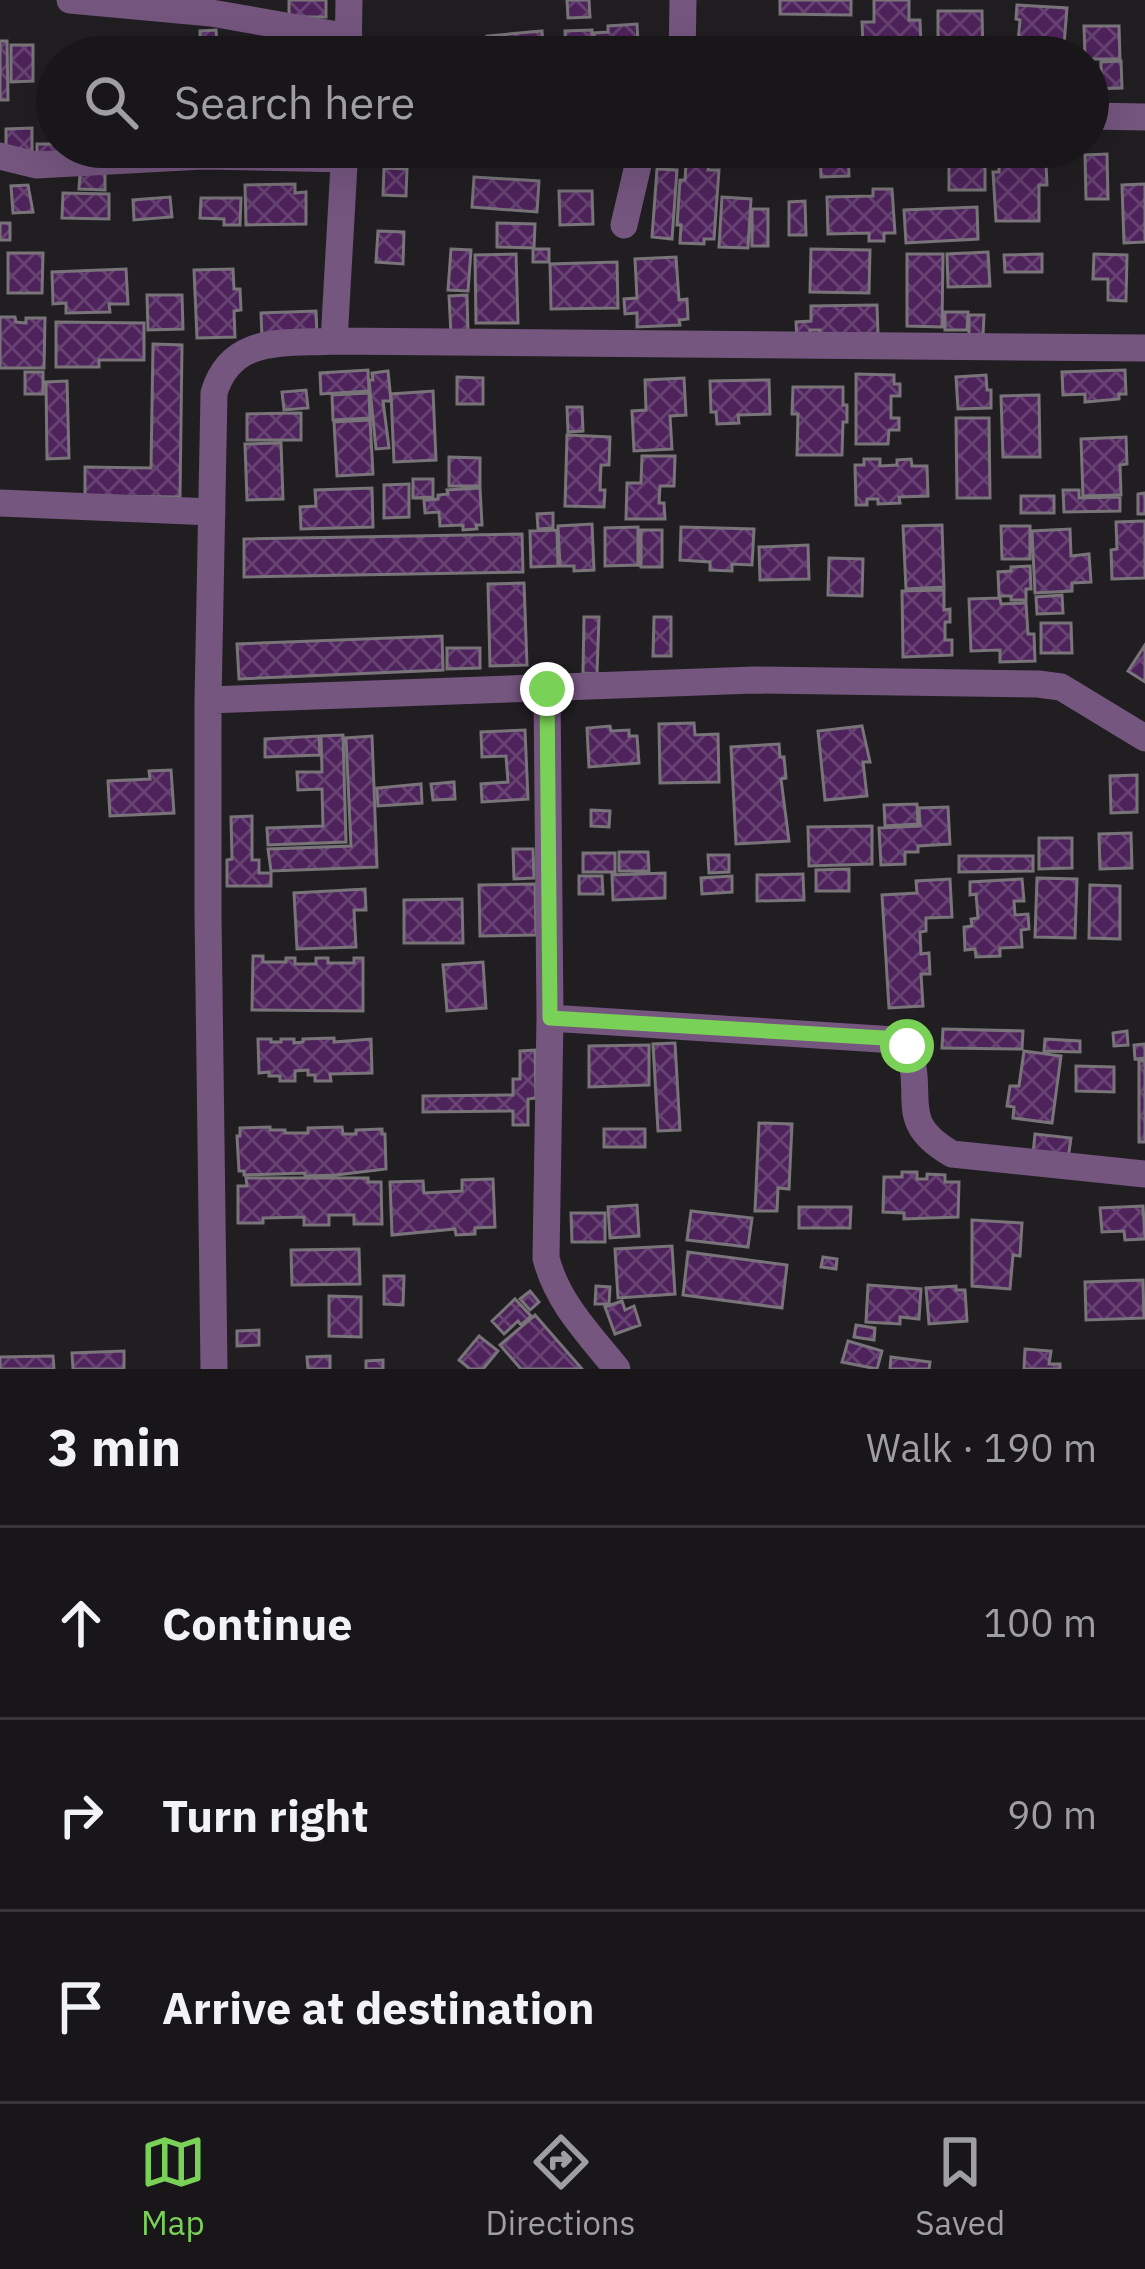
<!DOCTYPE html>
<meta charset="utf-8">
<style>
:root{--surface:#19161a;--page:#262327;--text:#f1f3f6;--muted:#9f9fa2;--line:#373539;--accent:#7ad157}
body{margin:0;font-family:"IBM Plex Sans",sans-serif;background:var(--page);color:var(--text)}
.stop{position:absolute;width:36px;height:36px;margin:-27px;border:9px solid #7ad157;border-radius:50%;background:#fff}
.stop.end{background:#7ad157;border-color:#fff;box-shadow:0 3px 12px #0008}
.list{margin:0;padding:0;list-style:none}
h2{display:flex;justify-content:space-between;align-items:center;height:156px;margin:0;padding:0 48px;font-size:51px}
h2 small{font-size:39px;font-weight:400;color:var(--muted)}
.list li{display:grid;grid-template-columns:78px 1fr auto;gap:36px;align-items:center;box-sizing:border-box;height:192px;padding:0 48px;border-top:3px solid var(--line)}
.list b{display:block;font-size:45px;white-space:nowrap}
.list em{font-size:39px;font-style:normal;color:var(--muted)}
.icon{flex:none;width:66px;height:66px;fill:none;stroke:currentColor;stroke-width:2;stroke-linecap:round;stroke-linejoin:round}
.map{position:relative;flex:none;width:1145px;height:1369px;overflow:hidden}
.search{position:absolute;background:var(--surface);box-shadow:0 12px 48px #0002;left:36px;right:36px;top:36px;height:132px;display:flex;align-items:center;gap:30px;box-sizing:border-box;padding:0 42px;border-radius:66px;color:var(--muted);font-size:45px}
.sheet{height:732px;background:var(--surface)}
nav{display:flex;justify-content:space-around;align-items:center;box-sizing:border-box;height:168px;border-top:3px solid var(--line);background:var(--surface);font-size:33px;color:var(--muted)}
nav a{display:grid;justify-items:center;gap:6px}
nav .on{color:var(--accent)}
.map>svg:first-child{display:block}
.building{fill:url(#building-cross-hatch);stroke:#787479;stroke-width:3}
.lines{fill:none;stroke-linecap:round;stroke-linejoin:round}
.minor{stroke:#75567f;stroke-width:27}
.route{stroke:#7ad157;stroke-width:15}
</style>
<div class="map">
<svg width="1145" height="1369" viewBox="0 0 1145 1369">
<defs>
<pattern id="building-cross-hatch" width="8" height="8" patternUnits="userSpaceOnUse" patternTransform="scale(3)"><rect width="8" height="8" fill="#4e235b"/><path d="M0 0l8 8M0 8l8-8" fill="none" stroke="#674272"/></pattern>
</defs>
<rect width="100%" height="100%" fill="#211e22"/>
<!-- building -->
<path class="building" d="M289 0H326V17H289Z
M567 0H589L590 17 568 18Z
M780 0H851V15L780 14Z
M874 0H909V20H920L921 43 863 45 862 22H874Z
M1017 5 1067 8 1063 57H1010L1012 41 1018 42 1020 20 1016 19Z
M938 11H982L983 57H953V44L938 45Z
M637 24 639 57H596L594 33 608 32V26Z
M1084 26H1119L1120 59H1088L1085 57Z
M216 30 218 57H200V31Z
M592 30 593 57H566L565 31Z
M542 31 544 57H489L487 36Z
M0 41H7L8 100H0Z
M11 45H33V81L11 82Z
M781 50H825V57H781Z
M1121 61 1122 88 1088 89V71H1101V62Z
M32 128V151L6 152V129Z
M37 144H57V147H64V160L37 161Z
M547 147H578V156L548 157Z
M820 147H848L849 176 821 177Z
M949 152H985V190H949Z
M1107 154 1108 199H1086L1085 155Z
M686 164 709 165 708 170H719L714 239H704V244L680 243 681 225H677L680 180H685Z
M999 164H1046L1047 185H1039V221H996L993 172H999Z
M384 168 407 169 406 196 383 195Z
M657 169 677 170 672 239 652 237Z
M80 172H105V190L79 189Z
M474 177 539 181 537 212 472 207Z
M295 184V193L306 192V224L246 225 245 185Z
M1145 184V242L1124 243 1122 185Z
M28 185 33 212 13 213 11 186Z
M873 189H892L895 233H884V241H869V233L828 234 827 197 873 196Z
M559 191H592L593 224 560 225Z
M63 193 109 194V219L62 218Z
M170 197 172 217 134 220 133 200Z
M722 197 751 199 748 248 719 247Z
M201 198H241L240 225H224V219L200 218Z
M805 201 806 235H789V202Z
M977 207 978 239 906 243 904 210Z
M752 209H768V246H752Z
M0 223H10V240H0Z
M497 223 535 224 534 248 497 247Z
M378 231 404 232 403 264 376 262Z
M451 249 471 250 468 291 448 290Z
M533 249H549V262H533Z
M811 249 870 250 869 293 810 292Z
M988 252 990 286 948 287 947 254Z
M8 253H43L42 293H8Z
M516 254 518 323H476L475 255Z
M907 254H943L942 327 907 326Z
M1042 254V272H1005L1004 255Z
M1094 254 1127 255 1126 301 1108 300V279H1093Z
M676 257 679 300 687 299 688 319 679 320 680 325 637 327V313L625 314 624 299 637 298 635 259Z
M617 262 618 308 551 309 550 264Z
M126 269 128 304H109L110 312 66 313V303L53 304 52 272Z
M233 269 234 289H240L241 310 234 311 235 337 197 338 194 270Z
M147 295H182L183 329 148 330Z
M467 295 468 333 451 334 449 296Z
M877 305 878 334H820V330H810V339L797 340 796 322 811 321V306Z
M316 311 317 336 262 338 261 313Z
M945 312H968L967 330H945Z
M969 315H984L983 335H969Z
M0 317H15L16 322 26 323V318H45L44 368H0Z
M56 322 144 323V360H99V367H56Z
M153 344 182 345 180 497 85 496V467L151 468Z
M368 370 369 391 321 394 320 373Z
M1125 370 1126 394H1119V399L1085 402V394L1063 395 1062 372Z
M388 371 391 401H383L389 448 376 449 369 380H373L372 373Z
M25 372H43V394H25Z
M856 374 894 375V384H900V396H891V418H899V430H889L888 444H856Z
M986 375 987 390H991V408L958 409 956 377Z
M457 377 483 378V404H457Z
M684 378 686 415 670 416 672 449 634 451 632 411 646 410 645 380Z
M769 380 770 414 738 415 739 423 717 424 716 412H711L710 381Z
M67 381 69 458 47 459 46 382Z
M793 387H843V405H847V422H843L842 455H797L798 414H792Z
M306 390 308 408 284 410 282 392Z
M433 391 436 460 394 462 391 394Z
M369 393 370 418 333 420 332 395Z
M1039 395 1040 457H1003L1001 396Z
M567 407H582L583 431 568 432Z
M301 413V440H247V414Z
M956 418H989L990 498H957Z
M370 420 373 474 337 476 334 422Z
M567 435 610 437 609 465H601L600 490H605L604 507 565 506Z
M1126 437 1127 464 1120 465 1121 495 1083 496 1081 439Z
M281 443 283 499 247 500 245 444Z
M642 456H675L674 486H660L659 503H664L665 519H626L627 483H641Z
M449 457 480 458V486H449Z
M864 459H880V466L897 465V460L911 459 912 466H927L928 496 899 497 900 503 878 504V499H867V505H856L855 465H864Z
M413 479H433V497L413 498Z
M409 484V517L384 518V485Z
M372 488 373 527 301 529 300 507 316 506 315 490Z
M480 488 482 525H476L477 529 463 530V525L440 526 439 512 425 513 424 500 438 499V495L448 494 447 490Z
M1063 490H1079V498L1120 497V511L1064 512Z
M1145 493V514H1138V494Z
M1021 496H1054V513H1021Z
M553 513V528L538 529 537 514Z
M1145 521V578L1112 579 1111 550 1117 549 1116 522Z
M592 524 594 570 574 571V566H560L558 526Z
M942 525 944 587 906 589 903 526Z
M1001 526H1030V559H1002Z
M638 527V565L605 566V528Z
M681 527 754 529 752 565 732 564V571L710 570V562L680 560Z
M1070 529 1071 556 1089 554 1091 582 1072 583V591L1035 593 1032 531Z
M557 530 558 566 531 567 530 531Z
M641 530H662V567H641Z
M522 534 523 572 244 577V539Z
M808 545 809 579 760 580 759 547Z
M829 558 863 559 862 596 828 595Z
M1030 566 1031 589H1026V600H1011V596H999L998 572 1011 571V567Z
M524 583 527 665 490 666 488 584Z
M944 590V610L950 609V622H945V640H952V655L903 657 902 591Z
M1062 595 1063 613 1037 614 1036 597Z
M1000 598 1001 604 1026 603 1028 634H1034L1035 661 1000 662V650L971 651 969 599Z
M584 617H599L597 674 583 673Z
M654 617H671V656H653Z
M1041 623H1071L1072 653H1041Z
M442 636 443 670 239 679 237 644Z
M1145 645V682L1128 671Z
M447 648H480V668L447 669Z
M694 723 695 735 718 734 719 782 660 783 659 724Z
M610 726 611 731 629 730V736H637L639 763 589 767 587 728Z
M862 726 870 762H863L867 796 825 800 818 731Z
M525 730 528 799 482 802 481 784 508 782 506 756 482 757 481 732Z
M343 735 346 842 268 845 267 828 323 826 322 789 298 790 297 772H322L321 736Z
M319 736 320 755 265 757V739Z
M372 736 377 867 271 871 268 849 351 846 346 738Z
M779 744 780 757H784L786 778 781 779 789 841 736 844 731 747Z
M171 770 174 813 110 816 108 781 150 779 149 771Z
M1137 775V812L1111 813 1110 776Z
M454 782 455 799 433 800 431 784Z
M421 784 422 803 378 806 377 788Z
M917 804 918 824 885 826 884 805Z
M948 807 950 844 918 846V852H905V864L881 865 879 828 920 826 919 808Z
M591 810 610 811 609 827 591 826Z
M252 816V860H259V873H271V886H227V860L232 859 231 817Z
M872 826V864L809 866 808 827Z
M1131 833 1132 868 1100 869 1099 834Z
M1039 838H1072V868L1039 869Z
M513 849H533L534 878 514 879Z
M619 852H648L649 871H619Z
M583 853H615V872H583Z
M708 855H729V872L709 873Z
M959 856H1033V871L959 872Z
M849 869V891H816V870Z
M665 873V898L613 900 612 875Z
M803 874 804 900 757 901V875Z
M579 876H602L603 894H579Z
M732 876V892L702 894 701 878Z
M1037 878 1077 879 1075 938 1035 937Z
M950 879 952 917 926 918V931L920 932 921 954 929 953 930 974H921L923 1006 889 1008 882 895 917 893 916 881Z
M1022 879 1024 901H1014L1015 915 1028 914 1029 929 1021 930 1022 947 1000 948V956L976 957 975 949 965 950 964 927 972 926 971 919 978 918 976 894 970 895V882Z
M535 884 536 935 480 936 479 885Z
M1090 885 1120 886V939L1089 938Z
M365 889 366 910H354L356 947 297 949 294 893Z
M462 899 463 943H404V900Z
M253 956H263V962H286V958H295V964H316V958H328V963H354V958H363V1011L252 1010Z
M483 962 486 1008 447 1011 443 965Z
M943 1029 1023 1031 1022 1049 942 1048Z
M1127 1031 1128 1045 1114 1046 1113 1033Z
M334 1038V1042L371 1039 372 1073 330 1074 331 1081H315V1075H308V1070L295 1071V1081H280V1076H269V1072L259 1073 258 1039H271V1042H281V1039H294V1043L303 1042V1039Z
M1045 1039 1080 1041V1052L1044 1051Z
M675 1043 680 1130 658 1131 653 1044Z
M1145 1044V1058L1135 1059 1134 1045Z
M649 1045V1085L589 1087V1046Z
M535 1050 536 1098 528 1099V1125H513V1111L423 1112V1096L513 1095V1079H520V1051Z
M1024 1051 1061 1056 1052 1123 1013 1118 1014 1107 1007 1106 1010 1086H1019Z
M1139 1061H1145V1142H1139Z
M1076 1066 1114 1067V1092L1076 1091Z
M759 1123 792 1124 789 1189 778 1188 777 1211H755Z
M270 1127V1130H285V1133H308V1128L342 1127 343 1134H356V1130L382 1129V1134H385L386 1169 336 1175 305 1176V1173L244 1175V1171H239L237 1136H240V1128Z
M604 1129H645V1147H604Z
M1035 1134 1071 1138 1068 1159 1033 1154Z
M902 1172H917V1179H927V1174L945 1175V1182H959L958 1217 904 1219V1213L883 1212 884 1177H902Z
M246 1178H368V1182H381L382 1224H354V1215H329V1225H304V1217L263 1218V1223H238V1186H247Z
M493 1179 495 1227 475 1228V1234L456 1235 455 1229 392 1235 390 1182 423 1181 424 1193 462 1191V1180Z
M637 1205 639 1236 610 1238 608 1207Z
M1143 1206 1145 1239 1125 1240 1124 1231 1102 1232 1100 1208Z
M799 1207H851L850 1228H799Z
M691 1211 752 1218 748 1247 687 1240Z
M571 1213H605V1242H572Z
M972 1220 1022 1223 1020 1256 1013 1255 1010 1289 972 1286Z
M672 1246 675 1294 618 1298 615 1249Z
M359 1249 360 1284 292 1285 291 1250Z
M688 1252 787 1265 782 1308 683 1295Z
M823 1257 837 1259 836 1269 821 1267Z
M384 1276H404L403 1305 384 1304Z
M1143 1280 1144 1318 1086 1320 1085 1282Z
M868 1285 921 1289 919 1319 900 1317V1324L866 1322Z
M596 1286 610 1287 609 1304H595Z
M956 1286V1290H965L967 1321 929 1324 926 1288Z
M530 1291 539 1302 530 1310 520 1299Z
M329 1296 361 1297V1337L329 1336Z
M515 1299 531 1316 521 1325 518 1321 504 1334 492 1321Z
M622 1301 625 1310 634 1306 640 1325 615 1334 605 1307Z
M535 1315 582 1369H521L500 1345Z
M856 1325 875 1328 874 1340 854 1337Z
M259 1330V1345L237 1346V1331Z
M479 1336 498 1351 483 1369H470L459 1360Z
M848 1341 882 1351 877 1369 842 1362Z
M1025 1349 1051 1351 1049 1364H1060V1369H1024Z
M124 1351V1369H73L72 1353Z
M53 1356 54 1369H0V1357Z
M330 1356V1369H308L307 1357Z
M891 1357 930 1362 929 1369H890Z
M383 1360V1369H366V1361Z"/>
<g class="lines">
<!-- minor -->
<path class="minor" d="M70 0 211 13 349 37
M348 57 349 0
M682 57 683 0
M1088 116 1145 117
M0 156 36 165 203 156 345 159
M624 225 639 161 650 147
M334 341 345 147
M0 503 212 512
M547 689 550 1018 546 1258C557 1302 589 1334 617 1369
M208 700 754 680 1038 684 1061 687 1145 738
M550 1018 895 1040 907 1046C927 1096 894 1121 952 1154L1145 1174
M214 1369 208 914V700L214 393C231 335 284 344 334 341L1145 348"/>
</g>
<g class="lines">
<!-- route -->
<path class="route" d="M547 689 550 1018 884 1038 907 1046"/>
</g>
</svg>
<div class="stop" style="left:907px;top:1046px"></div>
<div class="stop end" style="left:547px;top:689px"></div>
<div class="search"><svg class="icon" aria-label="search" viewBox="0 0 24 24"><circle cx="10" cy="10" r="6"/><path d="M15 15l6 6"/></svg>Search here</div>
</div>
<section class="sheet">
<h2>3 min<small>Walk · 190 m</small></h2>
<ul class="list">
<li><svg class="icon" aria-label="ahead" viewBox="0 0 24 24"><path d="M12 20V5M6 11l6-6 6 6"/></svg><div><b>Continue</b></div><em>100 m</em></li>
<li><svg class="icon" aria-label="right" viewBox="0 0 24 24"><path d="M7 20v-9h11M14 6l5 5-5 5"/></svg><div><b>Turn right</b></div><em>90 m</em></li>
<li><svg class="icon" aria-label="arrive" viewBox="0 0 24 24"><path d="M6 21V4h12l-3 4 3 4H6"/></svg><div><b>Arrive at destination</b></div></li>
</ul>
</section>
<nav>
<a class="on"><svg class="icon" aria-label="map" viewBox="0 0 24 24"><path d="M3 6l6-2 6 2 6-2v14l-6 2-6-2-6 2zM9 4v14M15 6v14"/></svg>Map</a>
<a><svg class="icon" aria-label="directions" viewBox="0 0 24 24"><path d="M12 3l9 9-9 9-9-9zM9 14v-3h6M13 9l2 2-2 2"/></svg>Directions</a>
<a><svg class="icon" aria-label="saved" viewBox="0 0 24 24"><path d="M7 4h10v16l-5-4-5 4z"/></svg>Saved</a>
</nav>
